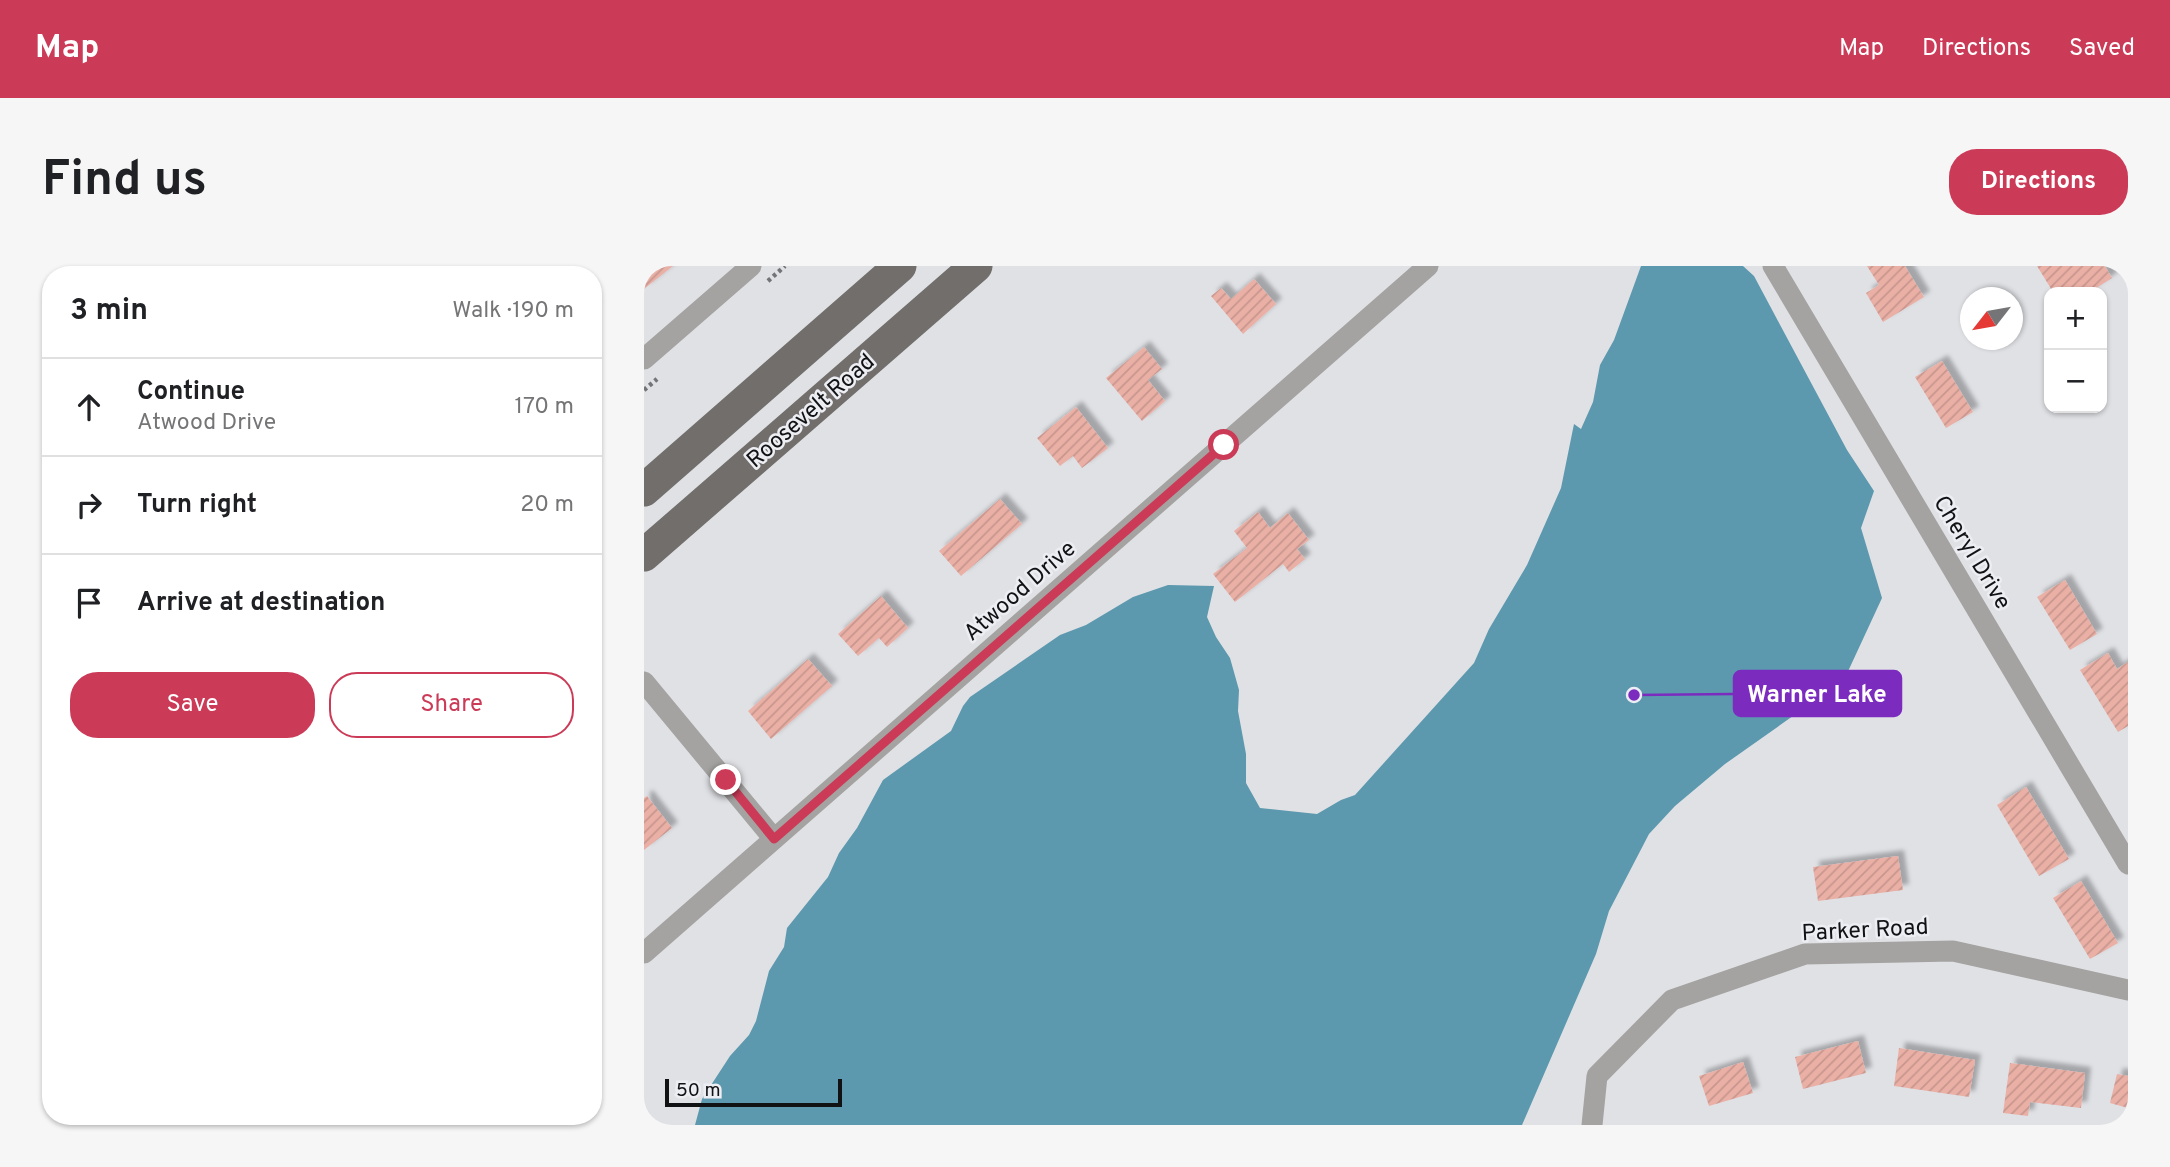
<!DOCTYPE html>
<meta charset="utf-8">
<style>
:root{--surface:#fff;--page:#f6f6f6;--text:#202124;--muted:#757577;--line:#e0e0e0;--accent:#cb3b58}
body{margin:0;font-family:Overpass,sans-serif;background:var(--page);color:var(--text)}
.controls{position:absolute;right:21px;top:21px;display:grid;overflow:hidden;border-radius:14px;box-shadow:0 2px 5px #0004}
.controls button{width:63px;height:63px;display:grid;place-items:center;padding:0;border:0;border-bottom:2px solid var(--line);background:var(--surface);color:var(--text);font:35px sans-serif}
.compass{position:absolute;left:1316px;top:21px;width:63px;height:63px;border-radius:50%;background:var(--surface);box-shadow:0 2px 5px #0004;rotate:239deg}
.scale{position:absolute;left:21px;bottom:18px;width:177px;box-sizing:border-box;padding-left:7px;border:4px solid #111213;border-top:0;font-size:19px;line-height:24px;white-space:nowrap;color:#111213;-webkit-text-stroke:5px #edeef3;paint-order:stroke}
.stop{position:absolute;width:21px;height:21px;margin:-16px;border:5px solid #cb3b58;border-radius:50%;background:#fff}
.stop.end{background:#cb3b58;border-color:#fff;box-shadow:0 2px 7px #0008}
.list{margin:0;padding:0;list-style:none}
h2{display:flex;justify-content:space-between;align-items:center;height:91px;margin:0;padding:0 28px;font-size:30px}
h2 small{font-size:23px;font-weight:400;color:var(--muted)}
.list li{display:grid;grid-template-columns:46px 1fr auto;gap:21px;align-items:center;box-sizing:border-box;height:98px;padding:0 28px;border-top:2px solid var(--line)}
.list b{display:block;font-size:26px;white-space:nowrap}
.list p{margin:0;font-size:23px;white-space:nowrap;color:var(--muted)}
.list em{font-size:23px;font-style:normal;color:var(--muted)}
.actions{display:flex;gap:14px;padding:21px 28px}
.actions a{flex:1;padding:16px 0;border:2px solid var(--accent);border-radius:28px;text-align:center;font-size:24px;color:var(--accent)}
.actions .main{background:var(--accent);color:#fff}
.icon{flex:none;width:38px;height:38px;fill:none;stroke:currentColor;stroke-width:2;stroke-linecap:round;stroke-linejoin:round}
.map{position:relative;flex:none;width:1484px;height:859px;overflow:hidden;border-radius:28px}
header{display:flex;align-items:center;gap:42px;box-sizing:border-box;height:98px;padding:0 35px;background:var(--accent);color:#fff}
header strong{font-size:33px}
nav{display:flex;gap:38px;margin-inline-start:auto;font-size:24px}
.intro{display:flex;align-items:center;justify-content:space-between;box-sizing:border-box;height:168px;padding:0 42px}
h1{margin:0;font-size:49px}
.button{padding:18px 32px;border-radius:28px;background:var(--accent);color:#fff;font-size:24px;font-weight:700}
main{display:flex;gap:42px;padding:0 42px}
aside{flex:1;background:var(--surface);border-radius:28px;box-shadow:0 2px 5px #0004}
.map>svg:first-child{display:block}
.water{fill:#5c98ae}
.building{fill:url(#building-hatch);filter:url(#shadow)}
.lines{fill:none;stroke-linecap:round;stroke-linejoin:round}
.path{stroke:#737477;stroke-width:4.5;stroke-dasharray:3.5 3.5;stroke-linecap:butt}
.street{stroke:#a4a3a1;stroke-width:21}
.primary{stroke:#716e6c;stroke-width:33}
.route{stroke:#cb3b58;stroke-width:9}
.labels{text-anchor:middle;stroke-width:5;stroke-linejoin:round;paint-order:stroke}
.street-label{font-size:23px;fill:#111213;stroke:#edeef3}
.leader{fill:none;stroke:#7b2cbf;stroke-width:2.5}
.callout-dot{fill:#7b2cbf;stroke:#edeef3;stroke-width:2.5}
.callout{fill:#7b2cbf;stroke:#7b2cbf;stroke-width:2.5}
.callout-label{font-size:24px;text-anchor:middle;font-weight:bold;fill:#fff}
</style>
<header>
<strong>Map</strong>
<nav><a>Map</a><a>Directions</a><a>Saved</a></nav>
</header>
<div class="intro"><h1>Find us</h1><a class="button">Directions</a></div>
<main>
<aside>
<h2>3 min<small>Walk · 190 m</small></h2>
<ul class="list">
<li><svg class="icon" aria-label="ahead" viewBox="0 0 24 24"><path d="M12 20V5M6 11l6-6 6 6"/></svg><div><b>Continue</b><p>Atwood Drive</p></div><em>170 m</em></li>
<li><svg class="icon" aria-label="right" viewBox="0 0 24 24"><path d="M7 20v-9h11M14 6l5 5-5 5"/></svg><div><b>Turn right</b></div><em>20 m</em></li>
<li><svg class="icon" aria-label="arrive" viewBox="0 0 24 24"><path d="M6 21V4h12l-3 4 3 4H6"/></svg><div><b>Arrive at destination</b></div></li>
</ul>
<div class="actions"><a class="main">Save</a><a>Share</a></div>
</aside>
<div class="map">
<svg width="1484" height="859" viewBox="0 0 1484 859">
<defs>
<pattern id="building-hatch" width="6" height="6" patternUnits="userSpaceOnUse" patternTransform="scale(1.75)"><rect width="6" height="6" fill="#eab0a6"/><path d="M-1 1l2-2M0 6l6-6M5 7l2-2" fill="none" stroke="#c8968e"/></pattern>
<filter id="shadow"><feDropShadow dx="6" dy="-6" stdDeviation="2" flood-color="#0004"/></filter>
</defs>
<rect width="100%" height="100%" fill="#e0e1e5"/>
<!-- water -->
<path class="water" d="M997 0H1099L1110 10 1203 184 1230 225 1217 262 1238 332 1200 414 1081 498 1031 540 1005 568 965 645 952 688 878 859H51L58 833 86 790 105 769 112 755 125 705 140 681 143 662 184 611 195 587 213 562 239 514 307 465 319 440 326 431 416 369 442 359 489 331 524 319 570 320 563 351 572 371 586 392 595 424 594 445 602 488V517L616 542 673 548 697 534 711 529 830 397 845 363 883 299 917 222 930 158 937 163 949 136 956 99 970 74Z"/>
<!-- building -->
<path class="building" d="M0 0H29L0 23Z
M1223 0H1261L1280 31 1239 56 1222 27 1235 19Z
M1393 0H1461L1468 12 1446 26H1409Z
M610 13 632 38 599 68 567 30 577 22 587 33Z
M500 81 518 103 504 114 521 135 498 155 462 112Z
M1298 95 1329 146 1302 162 1271 111Z
M432 141 464 182 438 202 429 190 416 200 393 172Z
M356 233 378 258 317 310 295 285Z
M614 246 626 262 644 247 665 274 653 283 661 293 645 306 639 298 591 336 569 308 603 282 590 265Z
M1421 314 1453 368 1426 384 1393 331Z
M237 330 264 362 243 381 235 372 214 390 194 368Z
M1464 387 1473 403 1484 396V460L1474 466 1436 404Z
M164 393 188 420 127 473 104 445Z
M1382 521 1425 593 1395 610 1353 539Z
M3 530 28 562 0 584V532Z
M1254 590 1259 624 1174 635 1169 601Z
M1437 615 1474 677 1446 693 1409 632Z
M1214 775 1222 807 1159 823 1151 791Z
M1255 782 1331 794 1325 831 1250 820Z
M1099 796 1109 827 1065 840 1055 810Z
M1366 797 1441 807 1437 842 1386 836 1384 850 1359 847Z
M1473 808 1484 810V842L1466 837Z"/>
<g class="lines">
<!-- path -->
<path class="path" d="M124 15 141 0
M0 124 13 113"/>
<!-- street -->
<path class="street" d="M1129 0 1484 598
M0 93 107 0
M0 416 130 573
M0 687 784 0
M948 859 953 810 1028 734 1161 688 1309 685 1484 724"/>
<!-- primary -->
<path class="primary" d="M0 224 256 0
M0 289 332 0"/>
</g>
<g class="lines">
<!-- route -->
<path class="route" d="M82 514 130 573 580 179"/>
</g>
<g class="labels">
<!-- street labels -->
<g class="street-label">
<text transform="translate(166 144) rotate(-41)" y="8">Roosevelt Road</text>
<text transform="translate(1329 286) rotate(59)" y="8">Cheryl Drive</text>
<text transform="translate(375 324) rotate(-41)" y="8">Atwood Drive</text>
<text transform="translate(1221 663) rotate(-3)" y="8">Parker Road</text>
</g>
</g>
<!-- callouts -->
<path class="leader" d="M990 429L1090 428"/>
<circle class="callout-dot" cx="990" cy="429" r="7"/>
<rect class="callout" x="1090" y="405" width="167" height="45" rx="7"/>
<g class="callout-label">
<text x="1173" y="436">Warner Lake</text>
</g>
</svg>
<div class="controls">
<button>+</button>
<button>−</button>
</div>
<svg class="compass" viewBox="-18 -18 36 36"><path d="M0-13l5 13h-10z" fill="#e53935"/><path d="M0 13l5-13h-10z" fill="#757577"/></svg>
<div class="scale">50 m</div>
<div class="stop" style="left:580px;top:179px"></div>
<div class="stop end" style="left:82px;top:514px"></div>
</div>
</main>
